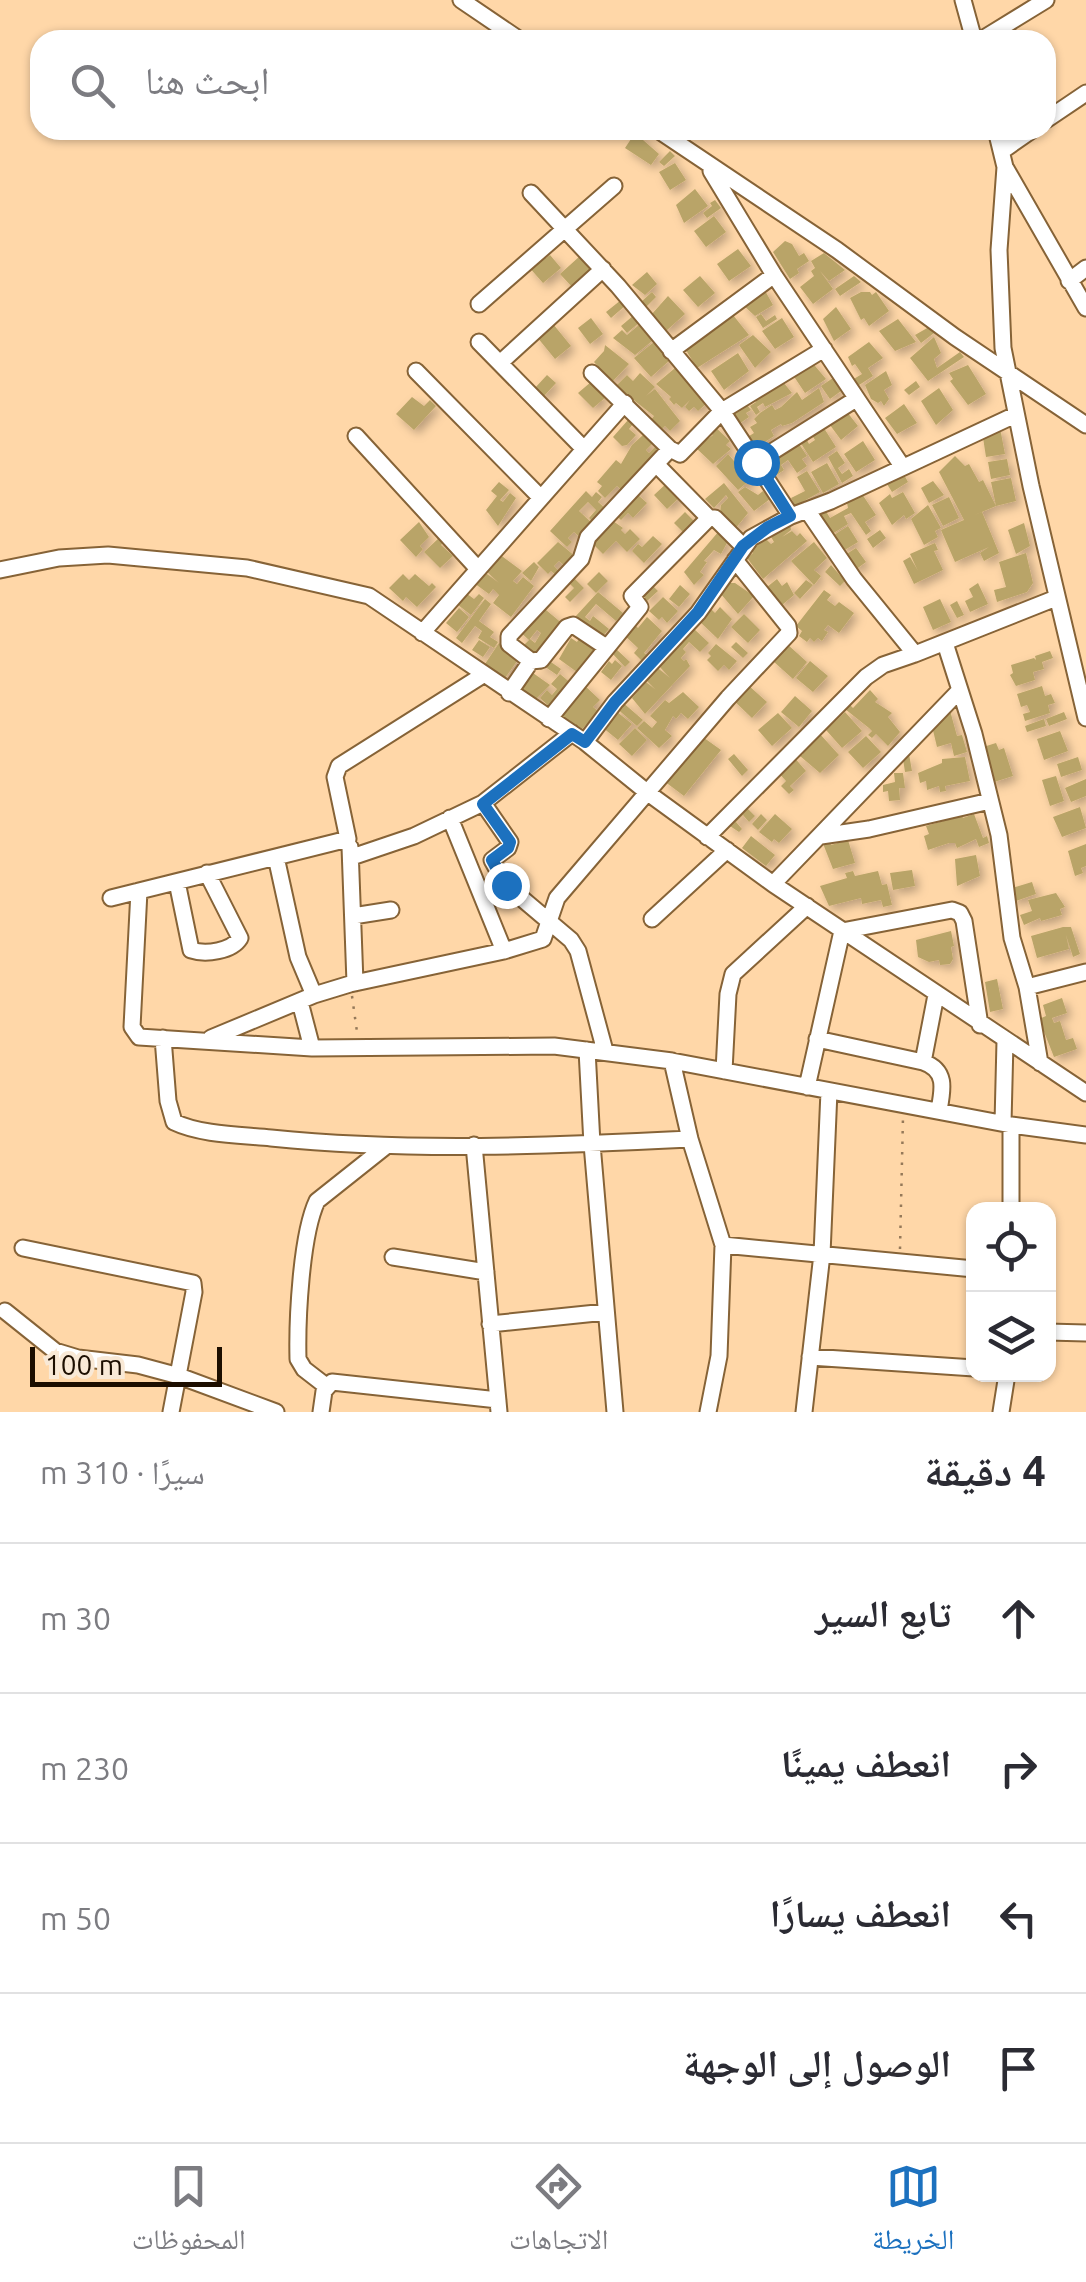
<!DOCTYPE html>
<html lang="ar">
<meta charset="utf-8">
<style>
:root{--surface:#fff;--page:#f7f7f7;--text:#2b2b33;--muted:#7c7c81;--line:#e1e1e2;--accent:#1c71bf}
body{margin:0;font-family:Ubuntu,"Noto Naskh Arabic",sans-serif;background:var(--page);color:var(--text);direction:rtl}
.controls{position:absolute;right:30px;bottom:30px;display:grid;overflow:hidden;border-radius:20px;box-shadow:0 2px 8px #0004}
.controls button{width:90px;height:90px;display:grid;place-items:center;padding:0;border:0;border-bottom:2px solid var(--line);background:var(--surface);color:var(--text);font:50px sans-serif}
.scale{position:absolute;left:30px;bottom:25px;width:192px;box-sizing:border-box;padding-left:10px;border:5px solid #1c0e00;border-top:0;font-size:28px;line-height:35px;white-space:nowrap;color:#1c0e00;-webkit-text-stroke:8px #f9e9d6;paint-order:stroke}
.stop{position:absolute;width:30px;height:30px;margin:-22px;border:8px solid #1c71bf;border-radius:50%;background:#fff}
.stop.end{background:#1c71bf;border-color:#fff;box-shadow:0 2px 10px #0008}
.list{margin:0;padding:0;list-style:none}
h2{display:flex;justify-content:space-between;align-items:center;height:130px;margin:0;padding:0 40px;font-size:42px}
h2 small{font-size:32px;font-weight:400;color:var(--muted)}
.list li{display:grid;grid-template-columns:65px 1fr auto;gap:30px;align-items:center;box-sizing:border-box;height:150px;padding:0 40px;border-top:2px solid var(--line)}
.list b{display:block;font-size:38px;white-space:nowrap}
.list em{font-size:32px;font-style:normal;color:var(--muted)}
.icon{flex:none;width:55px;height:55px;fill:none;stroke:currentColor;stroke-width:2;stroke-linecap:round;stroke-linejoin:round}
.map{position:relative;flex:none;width:1086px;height:1412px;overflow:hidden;direction:ltr}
.search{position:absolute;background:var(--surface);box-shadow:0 2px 8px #0004;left:30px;right:30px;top:30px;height:110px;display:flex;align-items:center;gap:25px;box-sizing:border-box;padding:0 35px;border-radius:30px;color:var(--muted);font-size:38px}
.sheet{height:730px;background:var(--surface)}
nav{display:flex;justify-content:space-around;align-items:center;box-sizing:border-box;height:140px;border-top:2px solid var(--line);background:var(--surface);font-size:28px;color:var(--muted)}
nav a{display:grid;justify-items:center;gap:5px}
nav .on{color:var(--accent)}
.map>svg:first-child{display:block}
.building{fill:#b9a467;filter:url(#shadow)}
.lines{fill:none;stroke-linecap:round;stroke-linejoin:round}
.street-casing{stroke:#866337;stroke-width:19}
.path{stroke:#957959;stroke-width:2.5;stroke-dasharray:2.5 8;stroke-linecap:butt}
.street{stroke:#fff;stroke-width:15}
.route{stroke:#1c71bf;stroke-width:12}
</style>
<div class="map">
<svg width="1086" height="1412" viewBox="0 0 1086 1412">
<defs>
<filter id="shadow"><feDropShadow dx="4.5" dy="4.5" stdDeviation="5" flood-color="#0004"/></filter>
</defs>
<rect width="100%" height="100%" fill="#ffd7a8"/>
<!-- building -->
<path class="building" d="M635 133 659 154 651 165 625 148Z
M670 151 675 156 664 166 659 162Z
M675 163 686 180 670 190 659 172Z
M695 189 708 206 684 223 676 205Z
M715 200 721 208 707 218 703 213 712 206 710 203Z
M714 216 726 232 706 247 694 231Z
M785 241 792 244 799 256 804 253 809 261 797 269 799 273 790 279 773 252Z
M738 249 751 266 729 281 717 264Z
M824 253 845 270 829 281 820 271 833 289 813 304 800 287 814 276 811 271 815 268 811 261Z
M542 254 546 258 550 255 561 268 543 283 528 266Z
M580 256 594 271 574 289 560 274Z
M647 272 657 284 645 295 632 285Z
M700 276 715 293 698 307 683 290Z
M854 276 861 282 840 296 835 289Z
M763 287 773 305 755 316 742 304Z
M652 292 656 297 646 307 641 302Z
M861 292H870L872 295 876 292 889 311 869 326 864 318 861 320 850 298Z
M668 296 685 314 666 331 651 315Z
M621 300 626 305 611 318 606 312Z
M836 307 851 329 834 341 823 319Z
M761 314 766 321 775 315 777 319 763 328 756 317Z
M634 315 640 322 627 333 621 326Z
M733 315 749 335 697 368 684 347Z
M591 318 603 334 590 344 578 328Z
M782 318 794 337 775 349 762 331Z
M898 319 916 342 895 351 879 331Z
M553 324 571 346 555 359 537 337Z
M639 325 652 341 635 355 613 338 622 330 627 335Z
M929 327 934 333 921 343 915 335Z
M753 335 771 352 755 368 739 345Z
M934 337 941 353 934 359 937 368 960 352 964 357 928 381 910 358Z
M654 342 670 360 651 377 634 358Z
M869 342 883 358 868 368 873 376 856 387 852 380 862 374 855 364 852 366 848 357Z
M605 345 629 364 612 382 594 362 604 351Z
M738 353 749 371 724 390 711 371Z
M810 360 826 379 805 393 791 372Z
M968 365 986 394 968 405 950 381 953 379 949 373Z
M675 368 708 402 698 411 694 407 689 411 685 407 690 400 682 408 676 403 674 405 669 399 671 397 656 384Z
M886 371 892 385 884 390 889 399 884 406 881 401 878 403 871 399 865 385Z
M640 373 655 387 646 396 655 389 680 421 670 431 665 426 660 431 650 421 654 416 616 386 627 375 633 381Z
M547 375 556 383 543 397 534 389Z
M779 377 792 393 765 407 763 403 757 407 760 412 756 415 750 406 756 402 754 399Z
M833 378 841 391 830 399 821 386Z
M916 381 920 387 909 395 904 390Z
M591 382 606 397 593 408 578 393Z
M819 388 824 402 792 423 782 426 781 424 771 430 774 436 754 449 746 438 754 433 750 427 757 423 754 419 760 413 772 405 775 410 781 407 797 392 802 400Z
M939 388 953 410 936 425 921 401Z
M412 397 424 406 430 400 436 406 414 430 396 414Z
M744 401 751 410 746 413 749 417 736 426 726 411Z
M904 404 917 423 897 434 885 418Z
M847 412 858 426 841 440 830 425Z
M628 420 633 424 629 429 636 435 627 445 622 446 613 437Z
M712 424 730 441 726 445 731 449 713 464 696 448 713 435 707 430Z
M822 425 836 447 813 462 800 442 806 438 809 444 815 440 810 432Z
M1000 428 1005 454 986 457 982 431Z
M643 435 653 443 646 450 649 453 656 446 661 450 625 493 617 486 605 498 598 491 602 486 597 482 616 460 621 464 632 445Z
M797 441 807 456 802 459 807 466 797 473 788 460 781 465 784 470 775 476 765 462Z
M863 441 875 460 856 472 844 454Z
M837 451 845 463 838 468 842 474 849 469 853 476 842 483 828 457Z
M743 452 747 456 742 460 756 475 738 490 716 466 728 454 734 461Z
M955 456 965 466 969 464 979 482 983 480 996 506 972 516 982 512 999 553 984 561 980 553 989 547 955 562 941 530 964 520 939 472Z
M1007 459 1010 475 991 479 988 462Z
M827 463 839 484 823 493 811 472Z
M807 471 820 492 795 506 791 498 805 491 797 477Z
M902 471 908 482 892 492 887 484 893 481 891 477Z
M1011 478 1016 501 996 506 991 482Z
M933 481 944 495 929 503 921 488Z
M499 482 509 490 500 500 503 502 510 493 516 498 498 526 486 510 497 496 491 491Z
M668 482 681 496 667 509 654 495Z
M641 483 646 487 638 495 647 503 633 518 628 513 621 520 612 512Z
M724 483 748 513 735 529 720 513 721 505 728 498 726 495 714 508 705 499Z
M745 487 758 495 763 491 770 499 754 511 738 492Z
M586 491 592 497 596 492 602 497 598 502 606 509 594 523 589 518 596 510 588 502 579 511 595 526 582 539 574 532 568 538 572 542 567 547 550 531Z
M860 491 876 515 865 522 871 531 866 535 851 513 844 516 848 524 832 534 817 512 824 508 830 518 848 508 846 498Z
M903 492 915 513 906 519 904 515 892 525 879 503 890 494 892 498Z
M949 497 959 518 943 526 932 505Z
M928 505 941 528 935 531 938 537 924 545 911 519Z
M685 512 697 524 686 535 674 523Z
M613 521 623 528 621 530 625 534 630 529 640 539 627 552 616 541 603 554 593 544Z
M790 521 791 530 782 537 792 531 797 536 800 533 807 541 763 579 747 558 753 553 749 548 763 536 771 544 774 542 771 537Z
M419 522 429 537 420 546 423 549 416 557 400 540Z
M1024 523 1030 546 1016 554 1008 530Z
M848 526 858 542 843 551 834 535Z
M880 530 886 538 873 548 867 539Z
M719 531 728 541 721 554 714 550 704 561 707 562 700 572 704 575 694 585 684 572Z
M653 536 662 544 644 563 632 551 638 544 642 547Z
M440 537 445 541 441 545 453 556 440 568 424 552Z
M558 542 576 557 567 568 559 561 554 566 560 572 556 575 551 571 548 574 537 563Z
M814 542 827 558 814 570 821 576 814 585 791 561Z
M935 543 938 550 934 551 943 570 914 584 903 561 910 557 918 571 910 554Z
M856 548 866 562 855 570 845 555Z
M1026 553 1033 583 1027 592 997 602 994 590 1006 587 999 562Z
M499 554 522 571 513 581 517 584 523 577 534 586 511 617 493 603 499 595 493 589 489 594 474 583 483 571 499 583 485 570Z
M534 562 539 567 531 581 522 573Z
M831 565 845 581 840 586 825 572Z
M599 572 608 581 596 593 587 584Z
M403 574 409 580 415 574 429 586 432 583 436 587 417 607 406 597 403 601 389 588Z
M570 574 584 588 570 602 565 597 574 588 565 579Z
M777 579 782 586 787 582 794 595 782 605 767 587Z
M806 580 813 585 800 599 794 593Z
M729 583H735L754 596 738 614 720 593Z
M978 583 988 604 970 612 965 601 973 597 969 589Z
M651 584 658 591 647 601 641 593Z
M680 585 690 594 679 607 669 599Z
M824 590 831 595 827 600 835 606 839 602 854 613 839 633 828 625 824 630 828 632 822 641 818 638 814 642 810 638 807 642 799 636 802 631 796 626Z
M598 592 623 613 616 621 596 604 585 617 590 621 593 616 609 629 601 638 575 617Z
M466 593 474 599 479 594 484 598 471 615 453 601Z
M663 597 678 611 667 623 662 617 659 620 649 611Z
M485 599 491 604 479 621 494 632 490 637 498 642 494 648 478 638 482 631 475 626 462 643 456 638Z
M940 599 951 622 933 630 923 607Z
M957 601 964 615 957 618 950 605Z
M540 605 564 625 541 652 538 649 534 654 524 645 530 639 535 643 541 633 537 630 529 640 518 630Z
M707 605 715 613 720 607 732 619 718 639 698 620Z
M459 608 469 617 457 632 446 623Z
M744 614 760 630 748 643 731 627Z
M647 617 662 631 644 653 647 655 642 661 634 653 638 648 622 633 632 622 638 628Z
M692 627 709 643 700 652 689 642 683 649 686 652 681 658 684 661 686 659 690 666 645 714 632 698 646 682 656 690 643 677 654 665 670 678 659 666Z
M581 635 601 647 581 675 559 659 571 638 577 642Z
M479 640 490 647 483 657 472 650Z
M736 642 748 653 743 658 731 647Z
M499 643 520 657 505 678 485 664Z
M716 644 737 661 729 670 724 665 718 671 707 660 711 656 708 653Z
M787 644 807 662 793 679 773 661Z
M615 648 630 662 625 667 611 652Z
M1050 651 1053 658 1042 662 1044 669 1033 672 1035 680 1016 686 1010 675 1013 673 1011 665 1034 658 1036 660 1035 656Z
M548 655V660L561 669 557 675 544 666 541 670 538 668Z
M615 660 622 666 611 680 601 672 609 661 612 664Z
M810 661 828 676 813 692 796 678Z
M533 673 550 685 536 699 522 689Z
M560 674 573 685 552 709 540 698 547 690 552 695 557 689 551 684Z
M582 683 600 700 593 707 599 712 578 733 558 714Z
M748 685 767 702 752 718 730 697Z
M1042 686 1045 696 1051 694 1055 703 1048 705 1050 713 1025 721 1023 714 1030 712 1027 705 1021 707 1017 694Z
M870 690 878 699 875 702 892 713 888 717 900 732 888 746 876 734 872 738 868 735 872 731 869 728 845 709 849 704 853 708Z
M683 692 699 707 688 719 681 713 676 719 673 716 665 730 672 736 659 748 637 728 644 721 652 728 657 722 650 716 665 700 669 703Z
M795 696 812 711 799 727 781 712Z
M621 701 643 720 637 726 615 707Z
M949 707 957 736 962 735 967 752 954 756 951 743 937 747 931 722 942 719 941 713Z
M616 711 632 724 618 740 602 727Z
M845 712 862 731 842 748 826 730Z
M1064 712 1067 719 1049 726 1046 719Z
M778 713 792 728 772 746 758 730Z
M1044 719 1046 726 1027 732 1025 726Z
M635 728 647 740 632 756 619 744Z
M1060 731 1068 751 1044 760 1037 739Z
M819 733 839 755 820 773 800 756 803 754 800 750Z
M700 735 721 750 684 796 664 781Z
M866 736 881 752 863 768 848 752Z
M996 743 999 750 1004 748 1013 776 991 783 980 748Z
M734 754 748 770 742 776 728 759Z
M909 754 912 771 905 772 903 759Z
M793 756 806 771 790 786 794 790 789 794 781 786 786 781 777 771Z
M965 757 970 781 945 786 946 791 940 792 939 786 927 790 926 781 920 783 918 773 942 763V759Z
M1078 757 1082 770 1061 777 1057 764Z
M894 773H903L905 788H899L900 800 889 801 888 791 883 792V785L895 782Z
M1056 776 1064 801 1050 806 1042 780Z
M1086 779V796L1071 802 1065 788Z
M743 804 755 816 749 822 743 815 736 822 742 829 739 832 727 824Z
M1080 807 1086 828 1062 837 1053 817Z
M960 811 963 818 974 814 983 838 987 836 989 843 979 847 976 839 957 848 955 843H949L928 850 924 836 929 834 926 826 947 820 946 815Z
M761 814 767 820 758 830 752 824Z
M775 814 792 829 779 843 774 839 772 842 759 832Z
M751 836 775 855 766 866 742 848Z
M829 839 831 845 848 840 855 863 833 869 822 841Z
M1086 844V866L1081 868 1083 873 1075 876 1068 851Z
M976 855 980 876 957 886 955 859Z
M912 870 915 886 893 890 890 873Z
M853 871 855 876 878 871 882 885 887 884 892 905 883 907 881 900 862 904 861 898 829 906 820 886 847 878 845 873Z
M1032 882 1036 894 1013 902 1009 889Z
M1056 893 1065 907 1060 909 1062 915 1041 921 1040 918 1024 925 1020 915 1032 911 1028 900Z
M1063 927H1071L1080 954 1073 957 1066 935 1069 949 1037 958 1031 936Z
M951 931 954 946 951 947 953 959 950 964 940 965 939 960 929 962 918 957 916 940Z
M997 979 1003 1009 990 1012 985 982Z
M1062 998 1067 1013 1052 1018 1054 1023 1060 1021 1066 1040 1073 1038 1077 1049 1054 1057 1039 1019 1046 1016 1043 1005Z"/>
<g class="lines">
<!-- street casing -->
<g class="street-casing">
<path id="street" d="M461 0 520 40
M963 0 974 40
M981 40 1046 0
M1046 120 1086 93
M658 130 837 250 955 337 1086 425
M996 130 1005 167 999 250 1003 348 1031 486 1086 718
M1002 151 1032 130
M1005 167 1086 308
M711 171 774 275 902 466
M531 193 618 286 722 411 791 516
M1069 281 1086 268
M479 304 614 186
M479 342 584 449
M671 351 774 275
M500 363 603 269
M416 371 541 498
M592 373 670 449 680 454 722 411 824 349
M356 436 478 569
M756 462 856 399
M656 464 709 518
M807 510 854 579 915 654 1056 598
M0 570 59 558 108 555 247 568 369 596 585 742 648 793 773 884 1086 1093
M422 633 625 403
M945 643 974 734 999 835 1012 938 1027 987 1040 1063
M531 661 541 660 567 627 573 625 606 647
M509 693 531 661 509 644V636L581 559 588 537 670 449
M549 719 640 607 632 596 709 518H715L743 546
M585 742 615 702 698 613 751 538 791 516 831 501 1015 415
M483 803 510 842 508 848 492 860 506 885 571 940 578 951 605 1051
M450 818 504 951
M821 836 869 829 990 801
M707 837 866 677 883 665 915 654
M350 847 355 983
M276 857 298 957 314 995
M352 857 414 836 483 803 572 733
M177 882 191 950C206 955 232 951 240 938L207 873
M773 884 959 691
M139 891 132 1027 139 1037 312 1048 554 1046 672 1061 1011 1125 1086 1135
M111 898 348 839 335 777 339 766 483 675
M353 916 391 910
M652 919 727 850
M1027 987 1086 972
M936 995 923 1062C947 1070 943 1089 939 1110
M300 1002 312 1048
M163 1038 168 1101 174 1122C201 1135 242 1135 271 1138 410 1152 551 1146 690 1139
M211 1038 314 995 350 984 504 951 543 939 557 898 728 698 789 633 788 626 735 560
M817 1039 923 1062
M587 1050 592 1144 615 1412
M672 1061 690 1139 723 1245 719 1356 708 1412
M724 1071 728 994 733 974 807 906
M807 1087 842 931 952 910 960 913 964 921 980 1025
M1003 1123 1005 1041
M1011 1125V1210
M474 1145 499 1412
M723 1245 974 1269
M23 1248 193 1283 194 1292 171 1412
M393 1257 486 1272
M5 1311 55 1351 78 1358 138 1365 179 1376 276 1412
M490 1324 606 1312
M1048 1332 1086 1333
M810 1357 974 1368
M326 1386 304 1369 298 1359C297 1320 301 1235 317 1201L385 1147
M321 1412 324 1391 332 1382 498 1400
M804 1412 822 1254 829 1091
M1001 1412 1007 1374"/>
</g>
<!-- path -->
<path class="path" d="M352 996 357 1032
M900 1249 903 1117"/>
<!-- street -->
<use href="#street" class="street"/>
</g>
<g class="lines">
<!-- route -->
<path class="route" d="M506 885 492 860 508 848 510 842 483 804 572 734 585 742 615 702 698 612 743 546 768 527 790 516 756 462"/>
</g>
</svg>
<div class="controls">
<button><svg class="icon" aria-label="locate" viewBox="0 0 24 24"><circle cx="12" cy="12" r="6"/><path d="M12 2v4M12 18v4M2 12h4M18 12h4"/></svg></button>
<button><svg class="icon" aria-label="layers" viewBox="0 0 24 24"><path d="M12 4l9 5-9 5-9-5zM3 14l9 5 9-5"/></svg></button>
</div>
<div class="scale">100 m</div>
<div class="stop" style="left:756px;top:462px"></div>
<div class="stop end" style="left:506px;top:885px"></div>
<div class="search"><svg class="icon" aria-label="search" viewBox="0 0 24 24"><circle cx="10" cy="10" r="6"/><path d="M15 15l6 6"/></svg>ابحث هنا</div>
</div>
<section class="sheet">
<h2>4 دقيقة<small>سيرًا · 310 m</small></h2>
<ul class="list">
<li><svg class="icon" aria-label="ahead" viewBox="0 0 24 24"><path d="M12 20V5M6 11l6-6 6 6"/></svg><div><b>تابع السير</b></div><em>30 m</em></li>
<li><svg class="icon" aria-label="right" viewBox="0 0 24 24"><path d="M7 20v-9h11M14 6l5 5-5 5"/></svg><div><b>انعطف يمينًا</b></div><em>230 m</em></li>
<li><svg class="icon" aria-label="left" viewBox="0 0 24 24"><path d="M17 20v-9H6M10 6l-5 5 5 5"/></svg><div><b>انعطف يسارًا</b></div><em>50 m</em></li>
<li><svg class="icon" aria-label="arrive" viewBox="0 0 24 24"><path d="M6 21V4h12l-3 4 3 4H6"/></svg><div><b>الوصول إلى الوجهة</b></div></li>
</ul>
</section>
<nav>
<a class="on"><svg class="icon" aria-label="map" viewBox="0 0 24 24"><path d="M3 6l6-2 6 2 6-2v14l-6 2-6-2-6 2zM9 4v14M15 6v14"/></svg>الخريطة</a>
<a><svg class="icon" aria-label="directions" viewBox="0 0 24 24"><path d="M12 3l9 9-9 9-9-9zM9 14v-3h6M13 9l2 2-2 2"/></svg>الاتجاهات</a>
<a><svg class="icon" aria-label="saved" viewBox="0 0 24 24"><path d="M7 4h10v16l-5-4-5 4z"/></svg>المحفوظات</a>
</nav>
